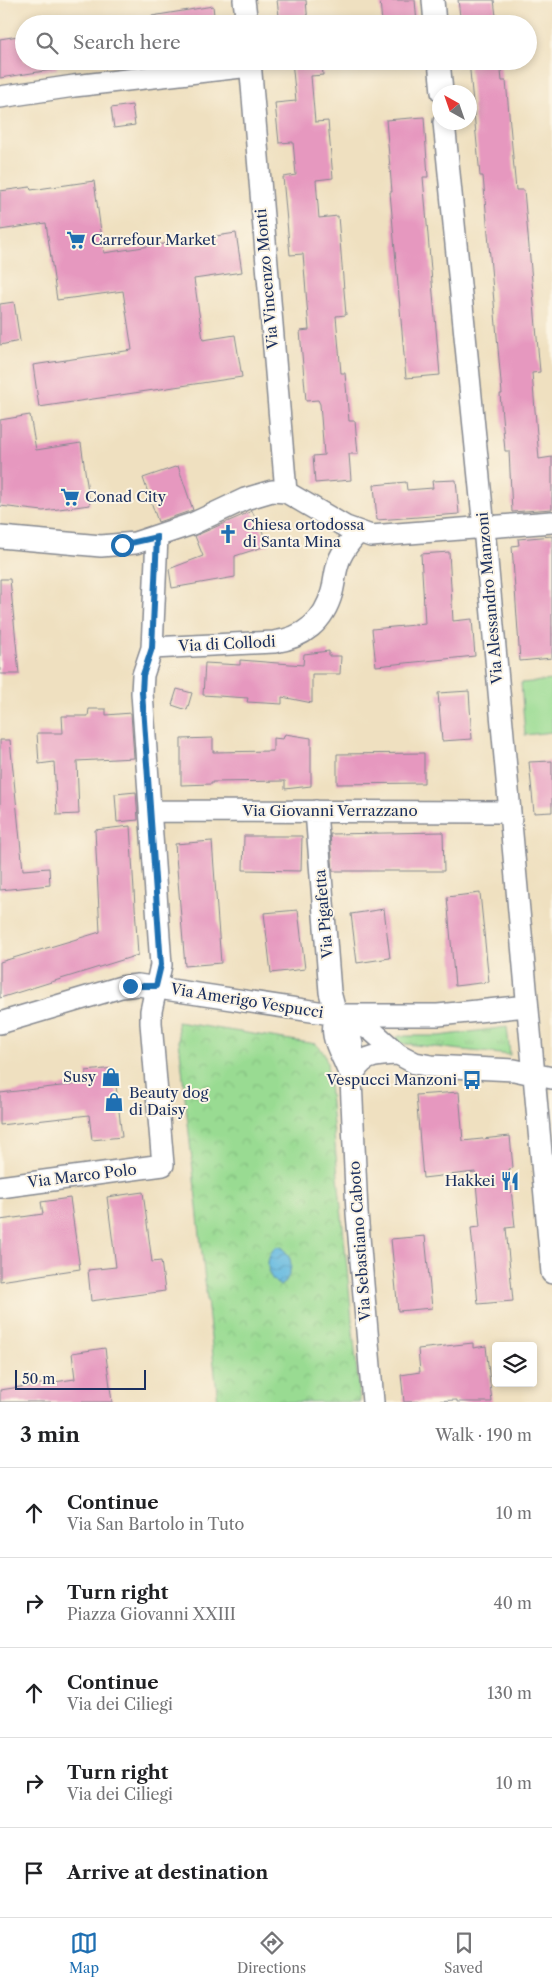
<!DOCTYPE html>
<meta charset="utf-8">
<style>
:root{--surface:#fff;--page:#f2f2f2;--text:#202124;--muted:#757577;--line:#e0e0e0;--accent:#1f6fb2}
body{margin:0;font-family:"Libre Caslon Text",serif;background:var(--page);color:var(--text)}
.controls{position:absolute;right:15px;bottom:15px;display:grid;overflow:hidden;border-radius:5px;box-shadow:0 2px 8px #0003}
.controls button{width:45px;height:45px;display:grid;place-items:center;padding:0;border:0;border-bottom:1px solid var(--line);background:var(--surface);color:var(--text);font:25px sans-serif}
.compass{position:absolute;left:432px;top:85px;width:45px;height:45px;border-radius:50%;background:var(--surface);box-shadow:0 2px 8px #0003;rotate:320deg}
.scale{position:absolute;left:15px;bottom:12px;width:131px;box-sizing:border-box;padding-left:5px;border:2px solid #1b2f5e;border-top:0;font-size:14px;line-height:18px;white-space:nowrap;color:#1b2f5e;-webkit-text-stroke:4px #fcf5e5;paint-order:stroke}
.stop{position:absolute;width:15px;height:15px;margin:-11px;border:4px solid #1f6fb2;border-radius:50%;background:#fff}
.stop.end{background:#1f6fb2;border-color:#fff;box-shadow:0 1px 5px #0008}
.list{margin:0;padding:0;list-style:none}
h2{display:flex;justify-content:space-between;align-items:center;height:65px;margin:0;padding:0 20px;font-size:21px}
h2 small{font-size:16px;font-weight:400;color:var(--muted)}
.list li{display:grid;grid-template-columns:32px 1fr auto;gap:15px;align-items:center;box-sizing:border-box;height:90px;padding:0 20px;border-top:1px solid var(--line)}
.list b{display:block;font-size:19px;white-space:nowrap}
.list p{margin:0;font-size:16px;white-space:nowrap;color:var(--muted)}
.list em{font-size:16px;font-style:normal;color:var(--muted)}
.icon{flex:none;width:28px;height:28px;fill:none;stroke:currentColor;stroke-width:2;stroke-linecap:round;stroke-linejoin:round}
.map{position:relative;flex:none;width:552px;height:1402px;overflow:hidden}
.search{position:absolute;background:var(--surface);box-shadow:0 2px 8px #0003;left:15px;right:15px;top:15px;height:55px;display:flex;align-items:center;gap:12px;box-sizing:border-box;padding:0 18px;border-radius:28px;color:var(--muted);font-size:19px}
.sheet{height:515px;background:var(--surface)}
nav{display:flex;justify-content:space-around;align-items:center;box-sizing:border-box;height:70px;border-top:1px solid var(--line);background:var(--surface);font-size:14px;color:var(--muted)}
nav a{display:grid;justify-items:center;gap:2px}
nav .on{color:var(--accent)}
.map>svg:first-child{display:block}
.grass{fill:url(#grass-tufts);stroke:#5a8578}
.park{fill:url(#park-crowns);stroke:#5a8578;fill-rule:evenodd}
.pitch{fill:#99db92;stroke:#5a8578}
.water{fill:url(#water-waves);stroke:#40749f}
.building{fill:#e698bf}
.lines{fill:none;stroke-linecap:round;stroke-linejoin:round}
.minor-casing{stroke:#85888f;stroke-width:24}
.minor{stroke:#fff;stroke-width:21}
.route{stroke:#1f6fb2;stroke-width:6}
.labels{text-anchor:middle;stroke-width:4;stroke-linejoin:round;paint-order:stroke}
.poi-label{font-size:15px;fill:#1b2f5e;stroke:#fcf5e5;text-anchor:start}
.street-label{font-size:15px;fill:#1b2f5e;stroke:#fcf5e5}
</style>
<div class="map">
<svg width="552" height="1402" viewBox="0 0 552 1402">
<defs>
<pattern id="grass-tufts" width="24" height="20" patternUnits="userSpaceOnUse" patternTransform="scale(1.25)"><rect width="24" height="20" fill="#99db92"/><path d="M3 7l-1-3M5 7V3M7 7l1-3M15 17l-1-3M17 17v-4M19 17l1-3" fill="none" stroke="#83bc80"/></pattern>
<pattern id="park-crowns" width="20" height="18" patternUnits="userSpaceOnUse" patternTransform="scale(1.25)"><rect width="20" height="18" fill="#99db92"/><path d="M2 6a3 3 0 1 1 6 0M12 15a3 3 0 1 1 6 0" fill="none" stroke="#83bc80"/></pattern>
<pattern id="water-waves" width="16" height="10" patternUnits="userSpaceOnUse" patternTransform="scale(1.25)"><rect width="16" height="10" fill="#64b9e0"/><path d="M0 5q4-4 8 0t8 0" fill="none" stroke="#5297b9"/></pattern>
</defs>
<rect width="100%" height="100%" fill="#fcf5e5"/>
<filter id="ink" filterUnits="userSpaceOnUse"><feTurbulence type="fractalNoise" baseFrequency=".02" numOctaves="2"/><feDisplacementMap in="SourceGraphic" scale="10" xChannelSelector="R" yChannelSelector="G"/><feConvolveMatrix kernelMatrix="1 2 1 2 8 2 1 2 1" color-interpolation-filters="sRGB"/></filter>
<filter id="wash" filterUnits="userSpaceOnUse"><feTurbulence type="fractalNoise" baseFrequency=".0096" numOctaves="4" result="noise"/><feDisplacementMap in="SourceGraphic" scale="20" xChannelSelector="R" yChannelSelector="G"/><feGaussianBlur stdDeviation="1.12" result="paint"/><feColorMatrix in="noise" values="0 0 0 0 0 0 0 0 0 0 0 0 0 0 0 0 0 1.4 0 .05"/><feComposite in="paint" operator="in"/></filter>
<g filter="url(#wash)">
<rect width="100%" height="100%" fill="#efe0c0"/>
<!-- grass -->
<path class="grass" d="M507 1027 510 1055 396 1043V1038L399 1036H440Z"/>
<!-- park -->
<path class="park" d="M177 1022 316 1044 324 1052 327 1063 360 1402H218ZM283 1248C290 1264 293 1269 284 1284L276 1283C268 1266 261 1257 283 1248Z"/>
<!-- pitch -->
<path class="pitch" d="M552 680V732L525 735 521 683Z"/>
<!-- water -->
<path class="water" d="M277 1246 283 1248C285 1252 288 1255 290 1259 293 1268 288 1281 281 1286 265 1279 264 1256 277 1246Z"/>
<g id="blocks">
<!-- building -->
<path class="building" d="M277 0H306L308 24H280Z
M380 0H415L417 24H382Z
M458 0H494L497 24H461Z
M213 6 215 24H153L152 16Z
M24 35V61H56L57 69 0 78V39Z
M292 61H322L323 75 311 76 315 122 328 121 333 178 316 180 319 218 338 216 346 315 336 316 341 373H345L349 421H355L358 454H349L351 480 315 483 313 456 324 455 320 404 318 400 306 401 300 331 309 330 303 254 290 255 283 177 296 175 293 142 279 143 275 103 296 101Z
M469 61H500L502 81H506L516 190H524L540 372 532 373 539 459 552 457V509L512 512 509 451H505L500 394H502L483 176H480Z
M132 105 135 125 114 128 111 108Z
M424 117 428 177H423L440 375 406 378 390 192H392L386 120Z
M94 181 104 253 236 233 242 272 194 279 203 340 235 335 242 377 39 407 33 365 132 350 123 291 57 300 46 223 0 230V191L30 187 31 190Z
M14 302 20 341 0 345V304Z
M30 415 36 450 81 443 90 505 43 511 0 506V420Z
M178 466 193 510 158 522 143 478Z
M456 480 459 514 377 520 374 485 406 482 407 490 433 488 432 481Z
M252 511 269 545 235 556V577L172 588 169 569 203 556 195 536Z
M552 536V658L520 661 512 546 519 545 518 539Z
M449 552 453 621 472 619 475 656 376 666 372 629 425 624 421 554Z
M0 579H10L19 674H0Z
M329 651V656H341L340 674H312V703L282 697V704L247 702 248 698 203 695 205 663 240 665V660L303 665 304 654Z
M177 689 192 693 187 710 172 705Z
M469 691 472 739 442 741 438 693Z
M89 709H106V715L131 713 134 758 77 761 79 814 57 815 54 762 39 764 37 733H63L62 716H88Z
M285 734 311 738V786L285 789V781L212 782V784L181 785V739L213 738V752L273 751V738L283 739Z
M0 740H10L23 870 49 868 50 885 0 890Z
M424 753V783L337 784V754Z
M552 761V812L534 813 529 762Z
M136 792 138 820 117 822 115 794Z
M130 826 138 955 0 998V962L100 932 95 830Z
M443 832 444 871H333L330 834Z
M244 836H302L301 871 243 870Z
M212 841 221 963 185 966 175 844Z
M480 893 489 982 455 986 447 897Z
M384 909 390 958 357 963 351 914Z
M298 910 305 969 271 973 264 913Z
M114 1068 122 1137 92 1140 89 1115 0 1125V1093L87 1083 86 1071Z
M459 1092 463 1141 510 1136 513 1168 509 1169 515 1227 506 1228 513 1301 478 1304 471 1228 480 1227 475 1172 423 1178 416 1095Z
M143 1192 152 1262 161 1261 165 1291 91 1301 88 1270 116 1267 107 1197Z
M70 1198 80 1269 0 1281V1220L43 1214 41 1202Z
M425 1236 432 1308 398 1311 391 1239Z
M473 1343V1348L486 1346 492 1402H457V1400L404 1402 401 1375 420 1372 418 1349Z
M105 1348 112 1402H0V1390L75 1379 72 1353Z"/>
</g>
</g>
<g filter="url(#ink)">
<use href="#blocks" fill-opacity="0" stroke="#85888f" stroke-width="1"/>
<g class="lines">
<!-- minor casing -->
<g class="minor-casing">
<path id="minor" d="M244 0 247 24
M433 0 435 24
M250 61 286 492
M439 61 442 92
M0 97 74 86 250 66
M444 122 486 549 552 1273
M0 537 101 546 135 543 192 524 245 499 272 491 286 492 346 527 371 536 552 522
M152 648 274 642C303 638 324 622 332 592 335 581 335 569 340 558 344 549 351 540 358 533
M151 811 509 812
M316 811 330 992 335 1011 348 1028 352 1044 351 1079 357 1213 373 1402
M338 1015C326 1032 341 1052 347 1068
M345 1018 371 1030 398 1054 415 1063 431 1066 514 1070 552 1078
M0 1023 121 987 138 985 338 1015H438L527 1006
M351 1079C361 1055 374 1055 398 1054
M0 1187 163 1165 151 1023V1011L161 965 142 693 143 675 152 648 157 537"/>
</g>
<!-- minor -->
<use href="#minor" class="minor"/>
</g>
</g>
<g class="lines" filter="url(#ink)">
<!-- route -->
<path class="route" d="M122 545 157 537 152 648 143 675 142 692 161 965 156 986H130"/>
</g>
<!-- icons -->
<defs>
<g id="supermarket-bare" transform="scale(1.5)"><path d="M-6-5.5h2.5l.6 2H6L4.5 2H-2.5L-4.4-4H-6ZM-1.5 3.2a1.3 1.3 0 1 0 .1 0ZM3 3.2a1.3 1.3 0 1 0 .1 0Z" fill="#1f6fb2" stroke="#fcf5e5" stroke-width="2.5" paint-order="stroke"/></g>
<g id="church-bare" transform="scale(1.5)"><path d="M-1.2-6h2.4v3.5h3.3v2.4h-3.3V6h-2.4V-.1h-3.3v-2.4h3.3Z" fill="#1f6fb2" stroke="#fcf5e5" stroke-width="2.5" paint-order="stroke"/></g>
<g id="shop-bare" transform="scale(1.5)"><path d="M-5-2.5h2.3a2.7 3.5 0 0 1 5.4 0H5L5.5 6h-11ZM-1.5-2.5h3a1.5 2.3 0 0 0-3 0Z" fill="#1f6fb2" stroke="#fcf5e5" stroke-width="2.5" paint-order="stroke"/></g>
<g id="bus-bare" transform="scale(1.5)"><path d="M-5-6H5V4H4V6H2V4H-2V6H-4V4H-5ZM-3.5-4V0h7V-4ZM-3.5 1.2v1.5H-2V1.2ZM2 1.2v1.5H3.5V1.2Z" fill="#1f6fb2" stroke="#fcf5e5" stroke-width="2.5" paint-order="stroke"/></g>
<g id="restaurant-bare" transform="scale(1.5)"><path d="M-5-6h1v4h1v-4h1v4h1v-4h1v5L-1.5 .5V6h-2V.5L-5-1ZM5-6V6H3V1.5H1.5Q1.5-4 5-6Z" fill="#1f6fb2" stroke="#fcf5e5" stroke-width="2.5" paint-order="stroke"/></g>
</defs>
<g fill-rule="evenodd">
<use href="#supermarket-bare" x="76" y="240"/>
<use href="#supermarket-bare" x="70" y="497"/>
<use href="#church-bare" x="228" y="534"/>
<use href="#shop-bare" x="111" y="1077"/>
<use href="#bus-bare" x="472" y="1080"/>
<use href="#shop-bare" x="114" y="1102"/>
<use href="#restaurant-bare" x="510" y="1181"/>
</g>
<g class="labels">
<!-- poi labels -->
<g class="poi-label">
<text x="91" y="245">Carrefour Market</text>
<text x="85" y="502">Conad City</text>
<text x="243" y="530">Chiesa ortodossa<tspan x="243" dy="17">di Santa Mina</tspan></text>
<text x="96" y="1082" text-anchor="end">Susy</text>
<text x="457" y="1085" text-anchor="end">Vespucci Manzoni</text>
<text x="129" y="1098">Beauty dog<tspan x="129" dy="17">di Daisy</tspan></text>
<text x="495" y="1186" text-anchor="end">Hakkei</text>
</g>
<!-- street labels -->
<g class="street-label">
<text transform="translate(267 279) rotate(-95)" y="5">Via Vincenzo Monti</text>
<text transform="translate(490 598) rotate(-95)" y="5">Via Alessandro Manzoni</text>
<text transform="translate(227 644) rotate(-3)" y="5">Via di Collodi</text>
<text x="330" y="816">Via Giovanni Verrazzano</text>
<text transform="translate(324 914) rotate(-95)" y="5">Via Pigafetta</text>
<text transform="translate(247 1001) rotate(9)" y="5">Via Amerigo Vespucci</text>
<text transform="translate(82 1176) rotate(-7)" y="5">Via Marco Polo</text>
<text transform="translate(360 1241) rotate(-94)" y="5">Via Sebastiano Caboto</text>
</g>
</g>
</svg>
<div class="controls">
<button><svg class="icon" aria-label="layers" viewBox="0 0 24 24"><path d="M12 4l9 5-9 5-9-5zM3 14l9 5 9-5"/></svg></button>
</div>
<svg class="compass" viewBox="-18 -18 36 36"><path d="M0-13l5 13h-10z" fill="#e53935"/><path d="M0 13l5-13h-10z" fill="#757577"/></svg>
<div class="scale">50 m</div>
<div class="stop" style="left:122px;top:545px"></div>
<div class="stop end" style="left:130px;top:986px"></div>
<div class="search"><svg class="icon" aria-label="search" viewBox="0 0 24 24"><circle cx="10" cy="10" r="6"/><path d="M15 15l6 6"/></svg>Search here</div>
</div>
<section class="sheet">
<h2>3 min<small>Walk · 190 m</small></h2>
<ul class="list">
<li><svg class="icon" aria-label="ahead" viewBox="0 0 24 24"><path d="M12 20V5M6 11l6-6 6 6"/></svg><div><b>Continue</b><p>Via San Bartolo in Tuto</p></div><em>10 m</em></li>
<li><svg class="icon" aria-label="right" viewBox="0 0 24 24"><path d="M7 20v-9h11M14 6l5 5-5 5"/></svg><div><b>Turn right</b><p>Piazza Giovanni XXIII</p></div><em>40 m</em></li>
<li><svg class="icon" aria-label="ahead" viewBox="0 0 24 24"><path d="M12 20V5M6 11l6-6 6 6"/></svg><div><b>Continue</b><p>Via dei Ciliegi</p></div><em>130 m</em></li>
<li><svg class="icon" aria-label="right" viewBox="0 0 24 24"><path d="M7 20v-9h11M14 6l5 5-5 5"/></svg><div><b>Turn right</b><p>Via dei Ciliegi</p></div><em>10 m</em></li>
<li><svg class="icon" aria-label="arrive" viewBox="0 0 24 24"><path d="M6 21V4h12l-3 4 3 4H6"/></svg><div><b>Arrive at destination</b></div></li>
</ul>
</section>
<nav>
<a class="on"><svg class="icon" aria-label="map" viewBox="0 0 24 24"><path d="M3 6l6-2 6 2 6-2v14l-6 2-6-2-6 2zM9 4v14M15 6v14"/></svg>Map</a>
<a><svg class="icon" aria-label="directions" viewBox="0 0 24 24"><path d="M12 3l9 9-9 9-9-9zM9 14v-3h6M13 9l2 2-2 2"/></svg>Directions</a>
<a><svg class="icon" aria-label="saved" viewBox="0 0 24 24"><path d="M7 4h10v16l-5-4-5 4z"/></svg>Saved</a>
</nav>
